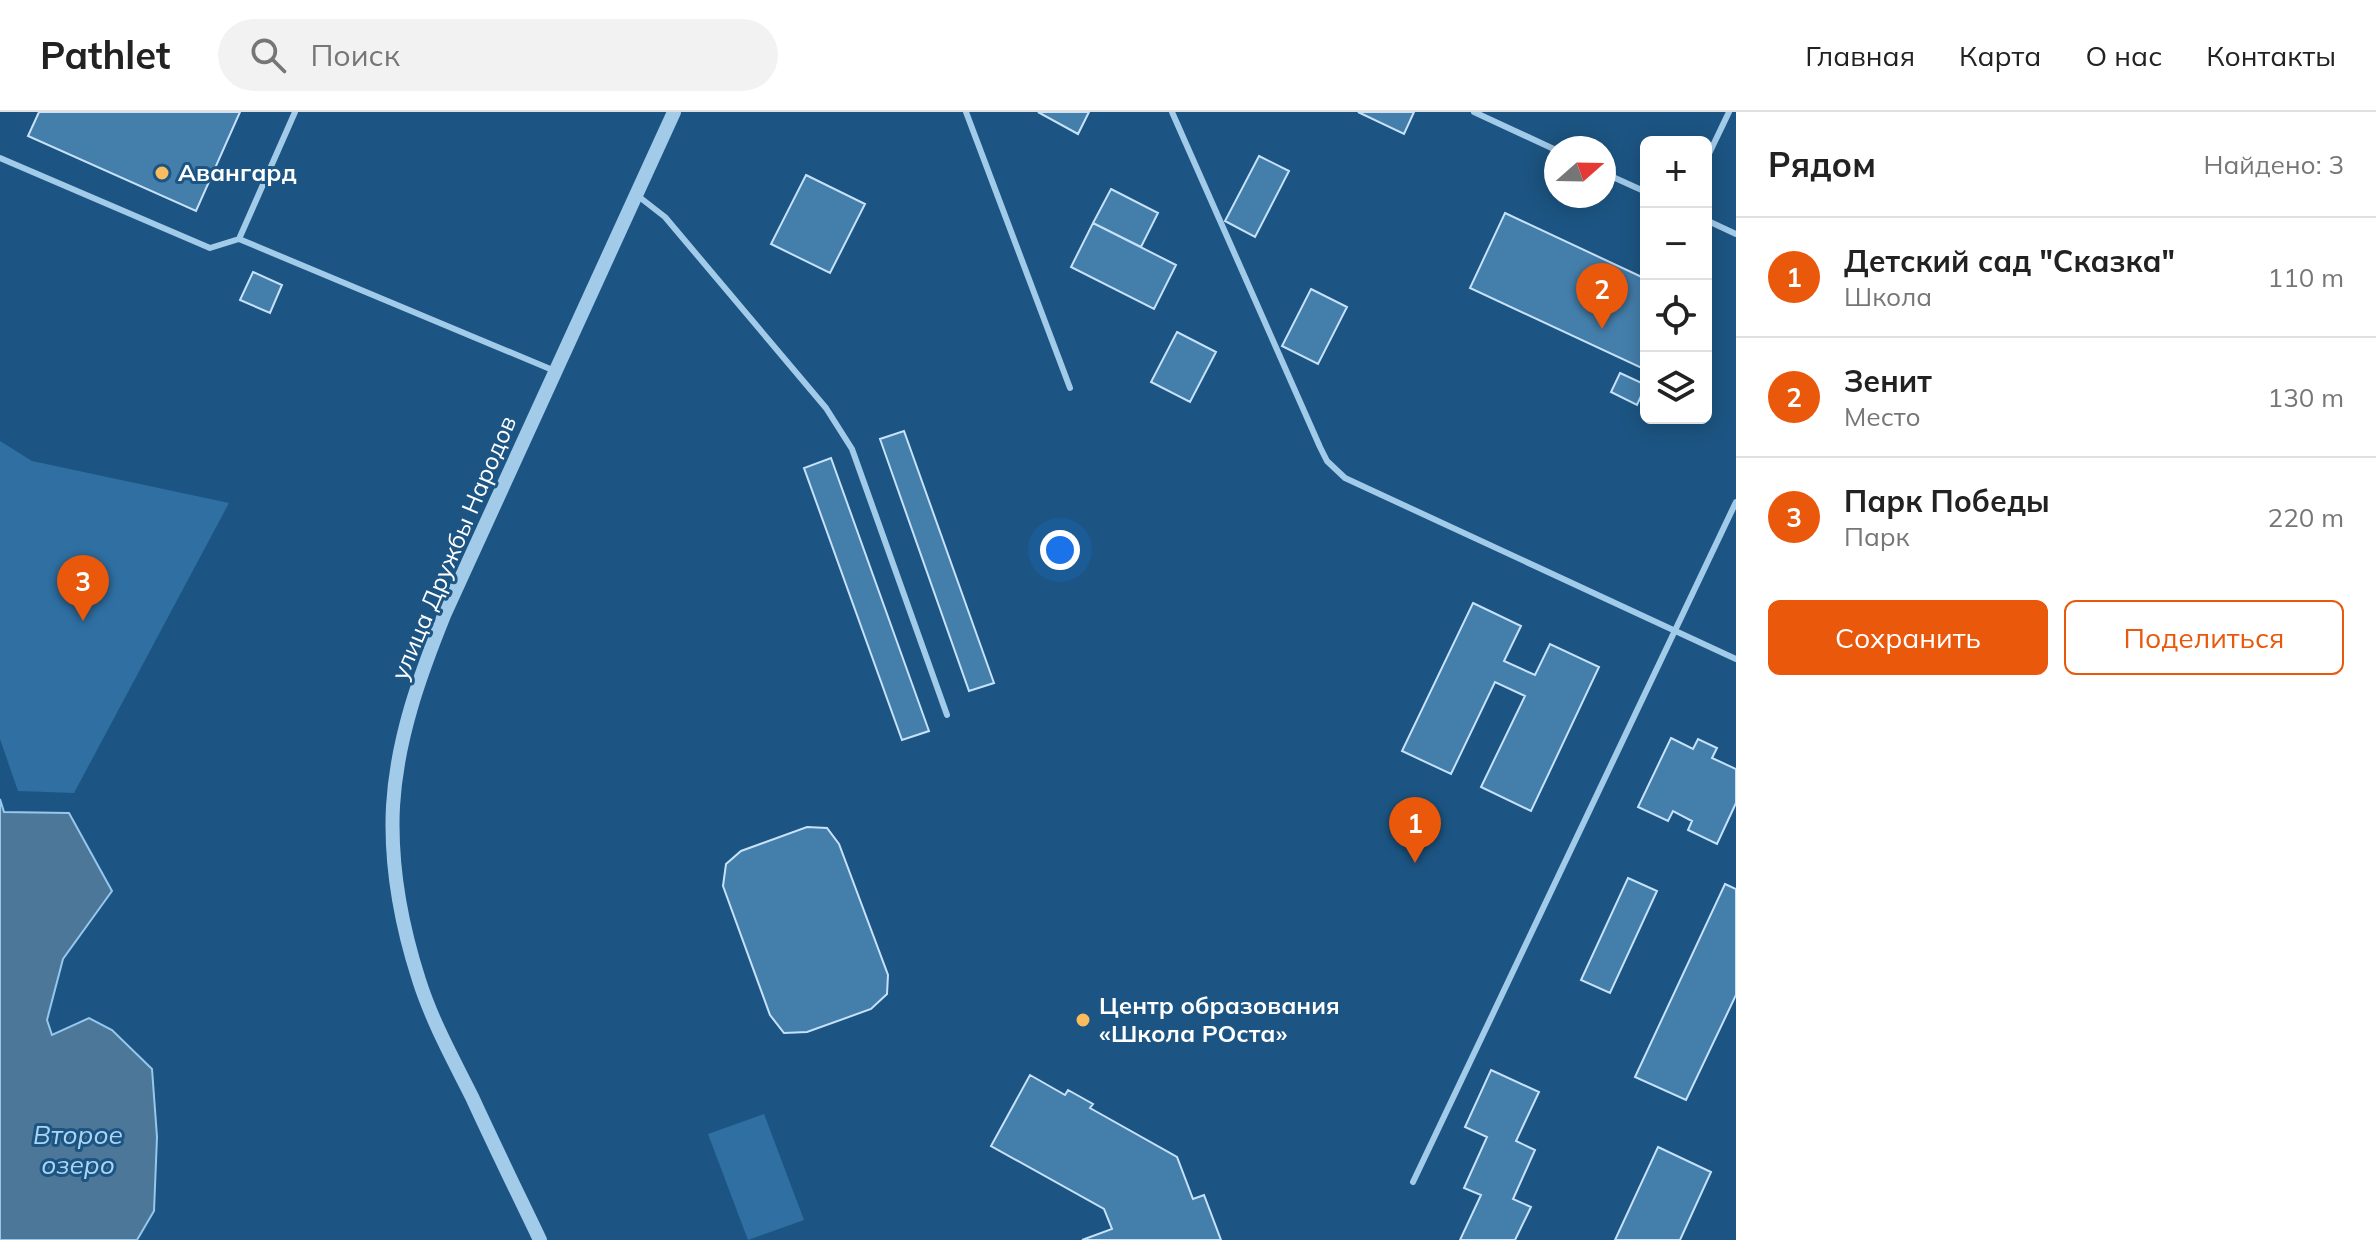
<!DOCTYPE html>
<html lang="ru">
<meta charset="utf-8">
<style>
:root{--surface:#fff;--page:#f2f2f2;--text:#222;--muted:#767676;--line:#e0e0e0;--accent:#ea580c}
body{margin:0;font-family:Mulish,sans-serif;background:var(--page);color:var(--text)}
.controls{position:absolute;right:24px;top:24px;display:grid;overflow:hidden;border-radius:12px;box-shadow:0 4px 20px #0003}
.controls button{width:72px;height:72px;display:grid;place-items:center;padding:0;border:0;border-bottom:2px solid var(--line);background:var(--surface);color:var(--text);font:40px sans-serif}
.compass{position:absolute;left:1544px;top:24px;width:72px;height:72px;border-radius:50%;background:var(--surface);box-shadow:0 4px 20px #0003;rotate:70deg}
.you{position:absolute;left:1060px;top:438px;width:28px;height:28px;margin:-20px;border:6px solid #fff;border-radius:50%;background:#1a73e8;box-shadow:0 0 0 12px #1a73e833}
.badge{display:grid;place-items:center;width:52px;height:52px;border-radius:50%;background:var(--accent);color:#fff;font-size:26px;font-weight:700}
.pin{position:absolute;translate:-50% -66px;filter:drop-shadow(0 2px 4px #0008)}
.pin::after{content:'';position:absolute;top:42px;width:28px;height:24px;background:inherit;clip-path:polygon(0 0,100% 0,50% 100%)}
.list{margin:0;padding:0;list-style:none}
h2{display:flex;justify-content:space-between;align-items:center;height:104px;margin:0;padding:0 32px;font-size:34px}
h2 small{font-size:26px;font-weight:400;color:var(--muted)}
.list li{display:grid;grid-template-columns:52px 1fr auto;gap:24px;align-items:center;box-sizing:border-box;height:120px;padding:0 32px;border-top:2px solid var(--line)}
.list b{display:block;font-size:30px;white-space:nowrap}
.list p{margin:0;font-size:26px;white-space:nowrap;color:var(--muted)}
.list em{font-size:26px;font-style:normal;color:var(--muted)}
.actions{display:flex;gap:16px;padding:24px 32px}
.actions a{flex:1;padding:18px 0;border:2px solid var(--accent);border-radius:12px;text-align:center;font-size:28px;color:var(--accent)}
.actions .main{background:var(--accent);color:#fff}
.icon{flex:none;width:44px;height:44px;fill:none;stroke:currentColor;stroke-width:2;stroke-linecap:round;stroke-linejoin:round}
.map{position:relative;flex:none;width:1736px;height:1128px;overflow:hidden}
header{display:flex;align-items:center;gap:48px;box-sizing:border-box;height:112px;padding:0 40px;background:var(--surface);border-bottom:2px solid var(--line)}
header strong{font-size:38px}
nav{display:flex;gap:44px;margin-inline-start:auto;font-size:28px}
.search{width:560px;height:72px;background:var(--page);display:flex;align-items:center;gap:20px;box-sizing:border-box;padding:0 28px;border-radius:44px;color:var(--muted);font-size:30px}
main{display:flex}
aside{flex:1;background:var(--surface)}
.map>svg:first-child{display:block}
.green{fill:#2f6fa2}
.water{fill:#4d7799;stroke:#95c8ec;stroke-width:2}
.building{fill:#447fac;stroke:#c7e2f8;stroke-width:2}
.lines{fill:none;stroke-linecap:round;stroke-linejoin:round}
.service{stroke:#a2cbea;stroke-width:6}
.tertiary{stroke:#a2cbea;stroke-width:14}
.poi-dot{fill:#fbbc5f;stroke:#1c5583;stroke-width:3}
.labels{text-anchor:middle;stroke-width:6;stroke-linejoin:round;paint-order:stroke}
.poi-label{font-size:24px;font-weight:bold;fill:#fff;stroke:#1c5583;text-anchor:start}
.street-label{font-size:24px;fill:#fff;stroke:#1c5583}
.water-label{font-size:26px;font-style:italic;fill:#add5f2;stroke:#1c5583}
</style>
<header>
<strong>Pathlet</strong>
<div class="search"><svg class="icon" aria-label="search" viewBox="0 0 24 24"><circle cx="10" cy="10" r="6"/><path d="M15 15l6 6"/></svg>Поиск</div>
<nav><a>Главная</a><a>Карта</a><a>О нас</a><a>Контакты</a></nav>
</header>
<main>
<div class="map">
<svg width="1736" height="1128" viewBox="0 0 1736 1128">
<rect width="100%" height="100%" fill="#1c5583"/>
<!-- green -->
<path class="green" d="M0 329 32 349 229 391 74 681 18 679 0 627Z
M764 1002 804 1108 748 1128 708 1022Z"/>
<!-- water -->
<path class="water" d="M0 687 4 700 69 701 112 779 63 847 47 908 52 923 89 906 112 918 152 957 157 1025 154 1099 137 1128H0Z"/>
<!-- building -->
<path class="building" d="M39 0H240L196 99 28 24Z
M1038 0H1089L1078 22Z
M1358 0H1414L1404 22Z
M1259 44 1289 59 1255 125 1225 109Z
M806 63 865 92 830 161 771 132Z
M1111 77 1158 101 1141 135 1093 111Z
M1505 101 1646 167V258L1470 176Z
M1093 111 1176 153 1154 197 1071 155Z
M253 160 282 173 270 201 240 188Z
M1311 177 1347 195 1318 252 1282 234Z
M1177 220 1216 240 1190 290 1151 270Z
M1620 261 1646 273 1637 293 1611 280Z
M904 319 994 571 969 579 880 327Z
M831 346 929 619 902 628 804 356Z
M1473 491 1521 514 1504 549 1535 563 1550 532 1599 555 1531 699 1481 675 1525 584 1495 570 1451 662 1402 639Z
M1671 626 1693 637 1698 627 1717 636 1712 646 1736 657V691L1717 732 1688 718 1692 709 1673 699 1668 709 1638 695Z
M807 715 827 716 839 732 888 863 887 882 871 897 807 920 784 921 770 903 723 774 726 752 741 739Z
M1628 766 1657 779 1610 881 1581 868Z
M1725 772 1736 777V883L1686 988 1635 965Z
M1491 958 1539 980 1516 1029 1535 1038 1513 1087 1531 1095 1515 1128H1460L1481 1083 1464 1076 1487 1025 1465 1015Z
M1030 963 1065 983 1068 978 1093 992 1090 996 1177 1045 1193 1087 1204 1083 1221 1128H1082L1112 1117 1104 1097 991 1034Z
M1658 1035 1711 1060 1680 1128H1615Z"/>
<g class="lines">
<!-- service -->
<path class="service" d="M295 0 239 127 555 259
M966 0 1070 276
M1172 0 1320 335 1327 349 1345 366 1736 547
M1474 0 1556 38
M0 46 210 136 239 127
M1706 48 1729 0
M1604 61 1646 80
M638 84 665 105 826 296 852 337 947 603
M1706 108 1736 122
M1413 1070 1736 390"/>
<!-- tertiary -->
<path class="tertiary" d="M540 1128C517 1080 494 1033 472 985 453 947 432 909 419 868 401 812 390 753 393 694 397 626 420 563 445 501L674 0"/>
</g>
<!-- markers -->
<g class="poi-dot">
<circle cx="162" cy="61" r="8"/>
<circle cx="1083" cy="908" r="8"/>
</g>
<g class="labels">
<!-- poi labels -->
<g class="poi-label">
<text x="178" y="69">Авангард</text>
<text x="1099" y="902">Центр образования<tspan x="1099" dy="28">«Школа РОста»</tspan></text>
</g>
<!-- street labels -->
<g class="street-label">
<text transform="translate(454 436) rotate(-67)" y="8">улица Дружбы Народов</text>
</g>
<!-- water labels -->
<g class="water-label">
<text x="78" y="1032">Второе<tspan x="78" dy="30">озеро</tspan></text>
</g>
</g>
</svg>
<div class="controls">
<button>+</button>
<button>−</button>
<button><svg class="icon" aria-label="locate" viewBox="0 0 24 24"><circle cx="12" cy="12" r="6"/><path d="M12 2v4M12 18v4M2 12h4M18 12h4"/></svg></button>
<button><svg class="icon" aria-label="layers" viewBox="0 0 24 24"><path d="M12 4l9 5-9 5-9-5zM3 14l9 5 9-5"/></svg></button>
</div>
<svg class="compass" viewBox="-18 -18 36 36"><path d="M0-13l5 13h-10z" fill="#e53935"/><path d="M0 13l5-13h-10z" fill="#767676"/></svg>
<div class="you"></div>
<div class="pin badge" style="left:1415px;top:751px">1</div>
<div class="pin badge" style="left:1602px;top:217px">2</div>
<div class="pin badge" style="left:83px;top:509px">3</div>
</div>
<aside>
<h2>Рядом<small>Найдено: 3</small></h2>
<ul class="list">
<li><span class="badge">1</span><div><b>Детский сад &quot;Сказка&quot;</b><p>Школа</p></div><em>110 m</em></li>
<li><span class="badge">2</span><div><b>Зенит</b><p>Место</p></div><em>130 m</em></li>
<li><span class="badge">3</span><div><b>Парк Победы</b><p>Парк</p></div><em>220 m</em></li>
</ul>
<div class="actions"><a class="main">Сохранить</a><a>Поделиться</a></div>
</aside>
</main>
